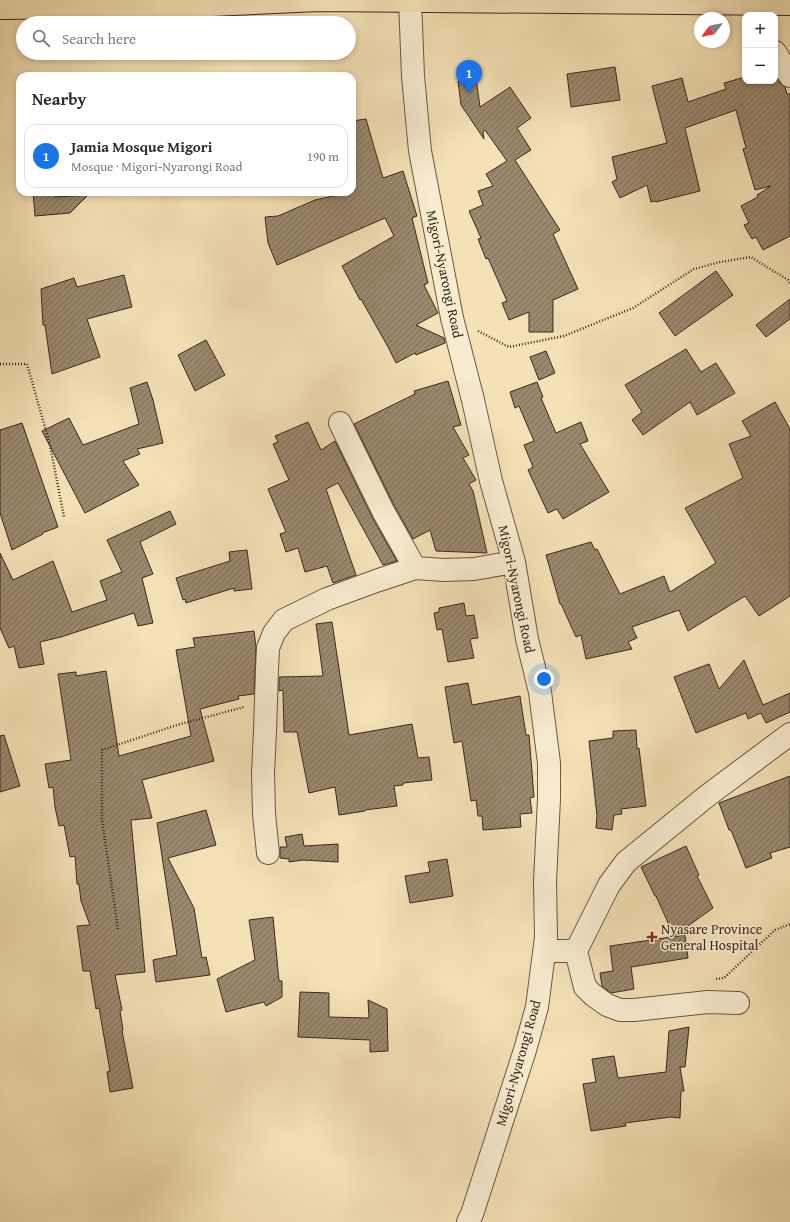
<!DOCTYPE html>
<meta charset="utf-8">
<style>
:root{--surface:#fff;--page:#f7f7f7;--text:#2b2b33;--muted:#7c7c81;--line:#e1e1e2;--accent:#1a73e8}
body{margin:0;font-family:"Gentium Book Plus",serif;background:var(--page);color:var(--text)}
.controls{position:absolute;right:12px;top:12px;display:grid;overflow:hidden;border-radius:8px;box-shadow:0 2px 6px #0003}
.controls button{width:36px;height:36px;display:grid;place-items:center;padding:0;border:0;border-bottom:1px solid var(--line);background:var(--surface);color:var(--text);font:20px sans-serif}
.compass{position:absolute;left:694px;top:12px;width:36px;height:36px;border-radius:50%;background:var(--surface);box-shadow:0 2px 6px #0003;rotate:238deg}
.you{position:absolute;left:544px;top:679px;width:14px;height:14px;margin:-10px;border:3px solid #fff;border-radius:50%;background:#1a73e8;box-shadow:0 0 0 6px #1a73e833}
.badge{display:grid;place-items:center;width:26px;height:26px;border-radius:50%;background:var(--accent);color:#fff;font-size:13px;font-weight:700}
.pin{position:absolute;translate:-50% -33px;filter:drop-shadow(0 1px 2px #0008)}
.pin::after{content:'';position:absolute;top:21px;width:14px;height:12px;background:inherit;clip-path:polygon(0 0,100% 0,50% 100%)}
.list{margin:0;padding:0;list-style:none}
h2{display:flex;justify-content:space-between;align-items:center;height:52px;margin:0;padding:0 16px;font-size:17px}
h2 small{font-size:13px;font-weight:400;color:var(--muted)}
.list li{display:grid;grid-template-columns:26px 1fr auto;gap:12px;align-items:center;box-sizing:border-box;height:64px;margin:0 8px 8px;padding:0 8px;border:1px solid var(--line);border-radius:12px}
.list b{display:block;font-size:15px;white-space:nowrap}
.list p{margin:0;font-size:13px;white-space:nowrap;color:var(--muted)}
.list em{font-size:13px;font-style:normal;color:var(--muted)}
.icon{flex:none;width:22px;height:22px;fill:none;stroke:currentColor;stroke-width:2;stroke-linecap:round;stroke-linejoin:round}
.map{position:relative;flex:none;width:790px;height:1222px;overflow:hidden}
.search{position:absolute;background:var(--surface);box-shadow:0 2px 6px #0003;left:16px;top:16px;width:340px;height:44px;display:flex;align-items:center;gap:10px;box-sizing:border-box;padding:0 14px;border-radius:22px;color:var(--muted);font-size:15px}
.panel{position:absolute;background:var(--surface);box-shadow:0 2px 6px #0003;left:16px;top:72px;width:340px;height:124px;border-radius:12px}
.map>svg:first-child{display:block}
.building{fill:url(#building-hatch);stroke:#39291f}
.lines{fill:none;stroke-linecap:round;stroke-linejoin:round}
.minor-casing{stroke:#685745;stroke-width:24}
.highway-casing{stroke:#39291f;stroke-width:24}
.path{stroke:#39291f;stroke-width:2.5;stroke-dasharray:1 2;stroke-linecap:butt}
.minor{stroke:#f8ecd0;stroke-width:22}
.highway{stroke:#f4e1b6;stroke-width:22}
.poi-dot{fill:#8f2418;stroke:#f8ecd0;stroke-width:1.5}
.labels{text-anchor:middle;stroke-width:3;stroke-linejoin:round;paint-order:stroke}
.street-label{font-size:14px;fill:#39291f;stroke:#f8ecd0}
.poi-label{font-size:14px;fill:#39291f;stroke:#f8ecd0;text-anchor:start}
</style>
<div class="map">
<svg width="790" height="1222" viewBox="0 0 790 1222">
<defs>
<pattern id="building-hatch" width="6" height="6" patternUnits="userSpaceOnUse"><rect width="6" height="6" fill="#9a896e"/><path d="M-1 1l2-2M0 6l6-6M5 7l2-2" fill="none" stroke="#7f705a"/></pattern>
</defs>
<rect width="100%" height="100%" fill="#f4e1b6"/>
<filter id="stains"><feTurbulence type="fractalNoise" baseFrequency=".005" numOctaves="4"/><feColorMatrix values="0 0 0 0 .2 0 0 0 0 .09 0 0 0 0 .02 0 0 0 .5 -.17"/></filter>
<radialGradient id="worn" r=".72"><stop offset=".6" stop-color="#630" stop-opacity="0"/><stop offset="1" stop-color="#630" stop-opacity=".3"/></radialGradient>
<!-- building -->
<path class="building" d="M615 67 620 100 571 107 567 74Z
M775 76 780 83 785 87 787 94H790V236L763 250 756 237 752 239 744 225 749 223 741 206 758 197 757 195 771 186 755 190 743 149 746 148 736 110 685 128 700 191 656 202 655 201 651 202 647 185 620 198 612 182 617 179 612 157 667 143 652 86 682 78 688 102 726 89 724 83 745 77V81H775Z
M476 78 480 107 510 87 531 118 517 128 531 150 515 160 560 230 553 234 578 289 553 300V332H529V312L509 320 502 303 507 301 488 258 486 259 478 239 481 238 469 211 483 205 478 191 493 186 486 174 507 161 485 130 483 132 484 139 461 105 458 81Z
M366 119 383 178 403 171 417 216 412 218 428 283 424 285 438 313 416 325 444 338 445 343 416 355 415 353 396 363 388 347 361 299 360 300 342 266 394 236 385 218 277 265 268 243 265 217 278 216 315 200 352 192V121Z
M33 192H54L55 197 88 195 70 213 35 216Z
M716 271 733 295 675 336 659 313Z
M124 275 132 307 87 319 100 357 52 374 45 325H43L41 289 74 278 77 287Z
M790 299V319L766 337 756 325Z
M206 340 225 375 195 391 178 355Z
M686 349 701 372 716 363 735 393 697 415 690 402 643 435 632 420 642 412 625 385Z
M546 351 555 373 539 380 530 357Z
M448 381 461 425 453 427 469 455 463 458 476 480 469 484 473 491 487 553 436 551 430 530 413 539 394 505 354 424 415 394 414 391Z
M147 382 153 400 163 443 137 449 140 454 123 461 139 485 85 513 42 431 69 418 83 445 139 424 130 388Z
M537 382 543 397 541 398 556 433 581 422 588 441 580 444 609 492 563 519 557 509 548 513 528 470 533 467 524 445 534 441 519 406 515 408 510 392Z
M775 402 790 429V596L759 616 745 596 688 631 679 610 632 627 637 638 628 642 632 649 586 659 581 635 576 637 561 604H560L546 555 591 542 595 550 597 549 620 594 664 576 670 592 716 563 685 508 743 478 729 444 751 436 742 421Z
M308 422 321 450 335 441 372 517 397 561 383 565 338 483 326 489 356 575 333 583 327 566 305 572 298 548 286 552 280 534 286 532 268 489 289 480 273 444 278 442 275 436Z
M22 423 58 527 42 533 43 534 12 550 0 513V430Z
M170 511 176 524 140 542 153 574 142 578 153 623 138 626 134 613 61 637 40 642 44 664 19 668 14 646 9 648 0 628V553L13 580 53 561 72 612 107 600 100 581 122 572 107 540Z
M247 550 252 589 234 591V588L186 603 185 599 183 600 176 578 230 561 229 552Z
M464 603 466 616 474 615 478 638 470 639 474 658 448 662 442 629 437 630 434 613 439 612V608Z
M332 622 349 735 412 724 418 758 429 757 432 780 403 783V785L394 786 397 806 365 810V811L339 815 335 787 309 793 297 732H284L283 690 279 691V677L323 676 316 624Z
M254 631 256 647 254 694 238 696 239 699 200 709 214 761 142 780 152 818 131 820 145 972 115 975 122 1010 120 1011 123 1030 122 1031 133 1088 110 1092 107 1072 110 1071 99 1008 96 1009 90 971H83L77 926 90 925 81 901 79 884H77L75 856 70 857 64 825 59 826 55 807 53 787 49 788 45 764 71 760 58 674 76 672V676L106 671 119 756 191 736 176 650 195 647 193 638Z
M744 660 763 705 790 693V712L766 723 761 713 748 719 746 713 696 733 674 677 709 664 719 689Z
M468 683 472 705 520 696 526 735H529L534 797 530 798 532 813 520 814 521 827 483 830 482 816H478L476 800 471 801 462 741 454 743 445 687Z
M636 730 637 749 639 748 646 806 621 809 622 814 614 815 612 830 596 828 597 816 589 741 613 738V731Z
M4 735 20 786 0 792V736Z
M790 776V847L770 853 772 858 746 868 731 830H729L719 803Z
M206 810 216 845 168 858 194 908 202 958 206 957 210 975 156 982 153 960 177 955 157 823Z
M302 834 304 846 338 844V862L303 860 289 862V859L280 858V847H287L285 837Z
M686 846 699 875 697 876 713 908 674 936 656 896H655L641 867Z
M447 859 453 896 410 903 405 876 430 872 428 862Z
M273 917 279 981H282V997L266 1006 264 1002 226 1012 217 979 255 960 249 920Z
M685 935 688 958 631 967 634 989 611 993 602 986 600 973 613 971 610 946Z
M300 992 329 993V1017L369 1018 368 1000 387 1009 388 1051 370 1052V1040L298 1037Z
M689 1027 685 1067H680L684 1091H681L680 1118 671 1117 625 1123 626 1126 591 1131 583 1084 596 1082 592 1059 614 1056 618 1078 666 1072 669 1031Z"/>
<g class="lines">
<!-- minor casing -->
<g class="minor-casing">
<path id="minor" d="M410 0 413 76 420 151 452 318 473 400 491 481 514 562 527 639 540 692 549 763V799L545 881 546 937 537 1007 525 1050 472 1214 468 1222
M775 52 790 76
M340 423 383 511 415 568
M268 853 264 814 263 773 265 731 267 669 268 648 274 633 284 620 327 599 376 581 415 568 444 570 474 569 514 562
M545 951H576L609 885 626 862 707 796 790 734
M576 951 585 987 593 995 607 1005 620 1010H634L708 1002 738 1003"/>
</g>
<!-- highway casing -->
<g class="highway-casing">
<path id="highway" d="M318 0 790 4
M0 8 189 6 318 0"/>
</g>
<!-- path -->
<path class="path" d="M478 331 509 347 564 336 633 308 694 269 720 262 751 257 788 280 790 283
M0 364H27L50 445 64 517
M118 929 102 820V750L177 725 244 707
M716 979 724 978 775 930 790 924"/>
<!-- minor -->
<use href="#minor" class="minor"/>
<!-- highway -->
<use href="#highway" class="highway"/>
</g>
<!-- markers -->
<path class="poi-dot" d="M650 931h4v4h4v4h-4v4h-4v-4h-4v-4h4z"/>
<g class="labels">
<!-- street labels -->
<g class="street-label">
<text transform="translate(445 274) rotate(78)" y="5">Migori-Nyarongi Road</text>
<text transform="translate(517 589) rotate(78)" y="5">Migori-Nyarongi Road</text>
<text transform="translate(518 1063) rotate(-74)" y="5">Migori-Nyarongi Road</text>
</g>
<!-- poi labels -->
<g class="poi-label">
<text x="661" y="934">Nyasare Province<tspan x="661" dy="16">General Hospital</tspan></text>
</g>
</g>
<rect width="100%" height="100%" filter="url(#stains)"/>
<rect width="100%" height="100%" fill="url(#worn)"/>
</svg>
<div class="controls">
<button>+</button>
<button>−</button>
</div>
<svg class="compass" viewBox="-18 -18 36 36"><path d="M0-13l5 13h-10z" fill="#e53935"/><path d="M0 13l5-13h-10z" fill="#7c7c81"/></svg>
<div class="you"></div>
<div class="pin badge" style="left:469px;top:93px">1</div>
<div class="search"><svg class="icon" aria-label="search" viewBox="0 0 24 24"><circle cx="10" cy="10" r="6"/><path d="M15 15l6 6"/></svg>Search here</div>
<section class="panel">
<h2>Nearby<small></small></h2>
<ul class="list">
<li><span class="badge">1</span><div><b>Jamia Mosque Migori</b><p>Mosque · Migori-Nyarongi Road</p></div><em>190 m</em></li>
</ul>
</section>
</div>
